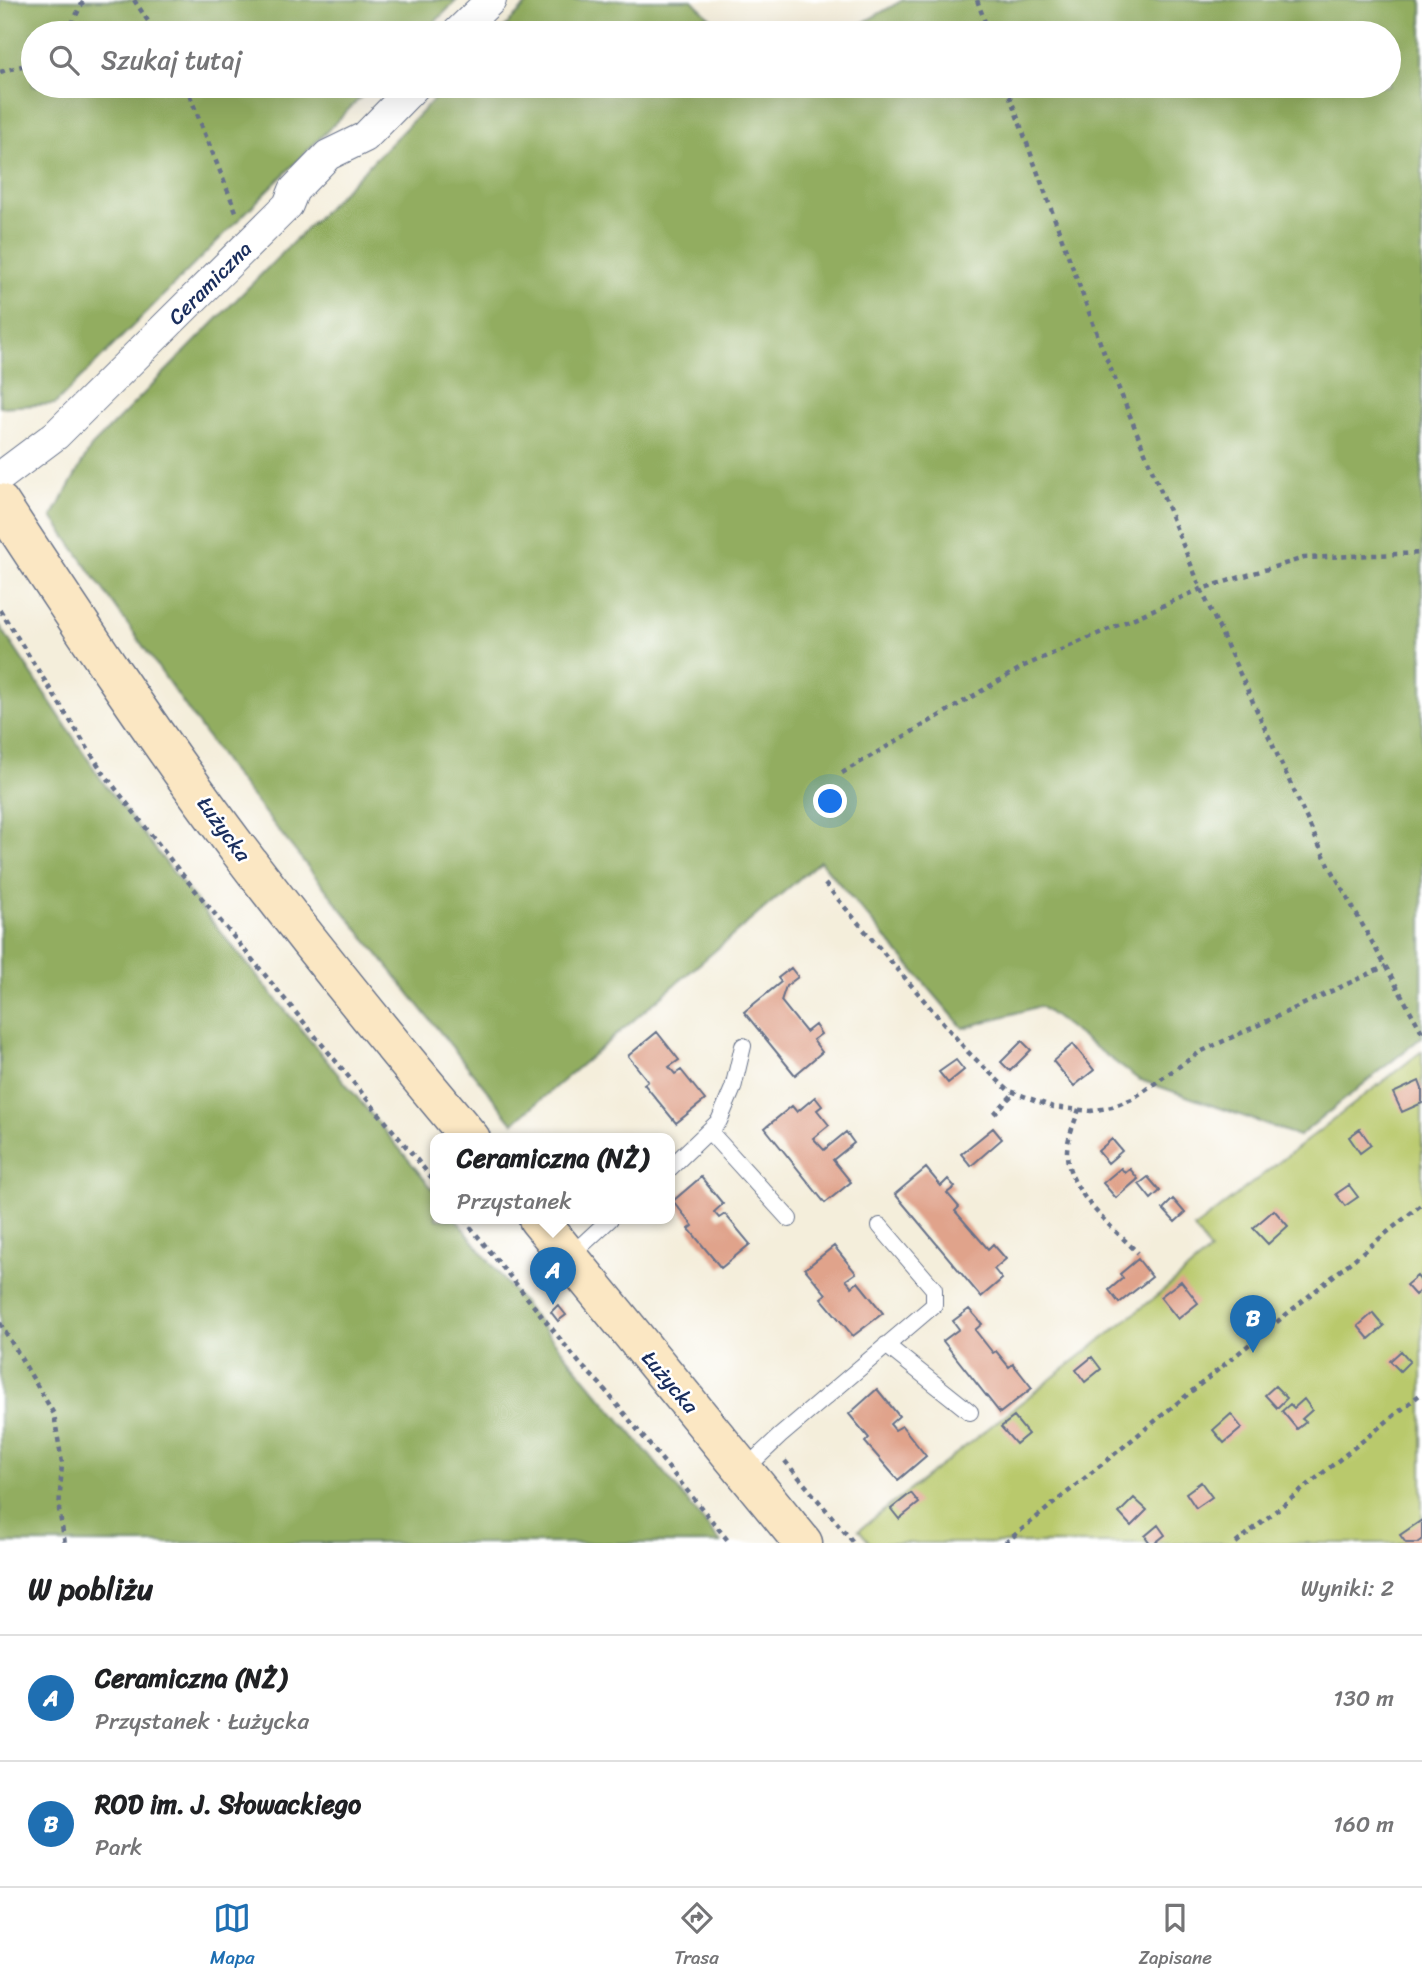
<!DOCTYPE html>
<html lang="pl">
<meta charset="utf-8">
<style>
:root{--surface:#fff;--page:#f2f2f2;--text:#202124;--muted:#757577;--line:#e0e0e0;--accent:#1f6fb2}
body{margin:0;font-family:Sriracha,sans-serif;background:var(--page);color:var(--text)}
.you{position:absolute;left:831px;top:802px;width:24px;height:24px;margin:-18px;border:5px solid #fff;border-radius:50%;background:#1a73e8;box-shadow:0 0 0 10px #1a73e833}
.badge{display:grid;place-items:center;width:46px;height:46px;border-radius:50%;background:var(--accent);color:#fff;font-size:23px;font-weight:700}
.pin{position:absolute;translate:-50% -58px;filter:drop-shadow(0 2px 4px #0008)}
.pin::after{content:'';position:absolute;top:37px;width:24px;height:21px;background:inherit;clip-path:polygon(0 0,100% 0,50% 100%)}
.popup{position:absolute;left:430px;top:1133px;width:245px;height:91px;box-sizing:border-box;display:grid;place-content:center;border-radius:14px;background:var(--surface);filter:drop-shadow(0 2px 5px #0005);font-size:23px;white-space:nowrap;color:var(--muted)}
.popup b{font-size:26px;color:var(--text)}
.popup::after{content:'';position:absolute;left:50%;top:100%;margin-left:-14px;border:14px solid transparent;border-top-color:var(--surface)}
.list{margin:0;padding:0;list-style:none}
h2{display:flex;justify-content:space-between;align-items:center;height:91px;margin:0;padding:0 28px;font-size:30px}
h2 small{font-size:23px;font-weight:400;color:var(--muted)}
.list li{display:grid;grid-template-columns:46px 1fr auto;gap:21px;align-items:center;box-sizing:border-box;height:126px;padding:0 28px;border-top:2px solid var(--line)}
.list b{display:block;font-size:26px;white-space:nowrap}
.list p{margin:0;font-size:23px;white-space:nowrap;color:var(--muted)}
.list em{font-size:23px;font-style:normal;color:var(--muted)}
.icon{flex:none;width:38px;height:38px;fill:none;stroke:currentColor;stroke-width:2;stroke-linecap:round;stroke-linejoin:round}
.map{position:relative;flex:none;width:1422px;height:1543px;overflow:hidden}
.search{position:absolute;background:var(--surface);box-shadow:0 7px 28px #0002;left:21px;right:21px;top:21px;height:77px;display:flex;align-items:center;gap:18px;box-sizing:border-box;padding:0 24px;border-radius:38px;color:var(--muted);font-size:26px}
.sheet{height:343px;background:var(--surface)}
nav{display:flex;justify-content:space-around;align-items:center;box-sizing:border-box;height:98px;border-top:2px solid var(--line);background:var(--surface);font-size:19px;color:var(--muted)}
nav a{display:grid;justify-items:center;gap:4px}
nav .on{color:var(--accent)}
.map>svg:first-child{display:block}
.green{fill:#b9c96c;stroke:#6a7c65;stroke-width:2}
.forest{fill:#92ad60;stroke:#566e5f;stroke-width:2}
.building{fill:#e0a38b}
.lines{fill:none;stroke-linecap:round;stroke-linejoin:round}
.lane-casing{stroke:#67728a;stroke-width:18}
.street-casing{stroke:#67728a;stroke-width:32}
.secondary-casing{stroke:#67728a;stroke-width:41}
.path{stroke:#67728a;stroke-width:4.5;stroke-dasharray:5 5;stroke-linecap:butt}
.lane{stroke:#fff;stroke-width:16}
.street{stroke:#fff;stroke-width:30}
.secondary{stroke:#fbe7c3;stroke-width:38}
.labels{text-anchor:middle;stroke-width:5;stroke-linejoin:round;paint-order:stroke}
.street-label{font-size:21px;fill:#1b2f5e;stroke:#fff}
</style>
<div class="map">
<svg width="1422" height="1543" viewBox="0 0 1422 1543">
<rect width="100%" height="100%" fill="#fff"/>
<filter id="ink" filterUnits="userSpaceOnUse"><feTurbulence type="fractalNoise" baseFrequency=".0143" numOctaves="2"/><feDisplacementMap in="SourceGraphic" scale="14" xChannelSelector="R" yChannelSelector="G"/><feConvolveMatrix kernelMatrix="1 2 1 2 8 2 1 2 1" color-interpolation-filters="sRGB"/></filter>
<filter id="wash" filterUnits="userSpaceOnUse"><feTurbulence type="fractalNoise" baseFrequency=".00686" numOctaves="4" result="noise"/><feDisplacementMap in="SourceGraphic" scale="28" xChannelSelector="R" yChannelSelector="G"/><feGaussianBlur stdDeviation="1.57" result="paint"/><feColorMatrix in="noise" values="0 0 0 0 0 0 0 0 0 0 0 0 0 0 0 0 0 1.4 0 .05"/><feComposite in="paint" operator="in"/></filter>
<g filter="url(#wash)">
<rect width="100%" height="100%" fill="#f4eedb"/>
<!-- green -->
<path class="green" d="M1422 1051V1543H870L859 1530 1158 1295 1210 1251 1194 1228Z"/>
<!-- forest -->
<path class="forest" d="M0 0H457L424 33H33V86H372L55 404 0 407Z
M531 0H692L726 33H499Z
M903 0H1422V1037L1299 1136 1138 1079 1040 1006 963 1028 820 861 513 1123 231 771 52 517 91 447 447 86H1389V33H845Z
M0 626 105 785 210 919 436 1193V1219H456C541 1330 634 1433 721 1543H0Z"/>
<g id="blocks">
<!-- building -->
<path class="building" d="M791 968 798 977 786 986 781 1001 806 1032 815 1025 821 1034 813 1040 822 1052 795 1075 744 1012 781 982 778 978Z
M657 1032 679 1060 669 1067 675 1074 681 1070 705 1100 676 1123 644 1084 648 1081 628 1056Z
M1022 1041 1031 1050 1010 1071 1001 1062Z
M1073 1044 1094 1070 1074 1086 1053 1061Z
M956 1060 964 1070 948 1083 939 1072Z
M1419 1081 1422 1089V1103L1402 1112 1393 1093Z
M815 1097 822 1106 817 1110 829 1125 813 1138 824 1150 846 1132 854 1143 833 1160 851 1182 825 1203 765 1128 792 1106 797 1112Z
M993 1128 1002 1139 971 1166 961 1154Z
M1360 1129 1371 1145 1360 1153 1349 1137Z
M1112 1139 1122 1151 1108 1163 1098 1151Z
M926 1168 941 1186 948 1179 955 1187 947 1193 959 1207 955 1211 988 1249 993 1244 1006 1259 994 1269 1002 1279 981 1297 895 1194Z
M1121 1168 1125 1173 1130 1169 1138 1179 1116 1198 1103 1183Z
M701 1177 723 1204 714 1212 719 1218 725 1214 750 1244 721 1268 689 1229 693 1226 673 1201Z
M1148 1177 1160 1191 1151 1199 1139 1184Z
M1349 1185 1358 1197 1345 1206 1336 1194Z
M1173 1199 1185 1213 1175 1222 1163 1209Z
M1274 1210 1288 1226 1268 1244 1253 1228Z
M834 1246 856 1273 846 1280 852 1287 858 1282 883 1313 853 1336 821 1298 826 1294 805 1269Z
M1138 1259 1152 1277 1119 1303 1109 1290 1123 1278 1120 1274Z
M1417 1276 1422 1282V1289L1415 1295 1406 1285Z
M1181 1281 1198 1303 1178 1319 1160 1297Z
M558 1305 566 1315 558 1321 551 1312Z
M969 1309 982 1324 975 1330 993 1353 996 1351 1009 1367 1013 1364 1032 1388 1000 1413 943 1341 959 1329 953 1321Z
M1373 1313 1384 1326 1369 1339 1358 1326Z
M1401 1351 1410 1361 1400 1371 1390 1361Z
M1092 1357 1101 1369 1085 1382 1076 1370Z
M1275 1386 1287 1398 1277 1408 1265 1395Z
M877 1389 899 1416 890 1424 895 1430 902 1426 926 1456 898 1480 865 1442 869 1438 849 1414Z
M1304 1399 1312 1410 1302 1419 1306 1422 1297 1429 1282 1411 1290 1404 1294 1408Z
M1231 1414 1242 1428 1224 1443 1213 1430Z
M1014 1417 1028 1434 1016 1444 1001 1427Z
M1201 1482 1212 1497 1196 1508 1186 1493Z
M911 1493 919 1503 899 1519 891 1509Z
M1134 1498 1147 1510 1131 1526 1119 1513Z
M1422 1520V1540L1418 1543H1406L1400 1535Z
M1158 1525 1165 1535 1155 1543H1150L1145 1536Z"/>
</g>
</g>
<g filter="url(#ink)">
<use href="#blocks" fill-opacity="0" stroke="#67728a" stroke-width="2"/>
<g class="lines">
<!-- lane casing -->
<g class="lane-casing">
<path id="lane" d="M709 1131 789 1219
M670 1168 719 1121 733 1088 743 1046
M569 1257 610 1219
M886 1345 970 1412
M744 1470 780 1436 934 1305V1289L880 1226"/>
</g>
<!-- street casing -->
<g class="street-casing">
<path id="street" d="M457 33 491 0
M0 477 56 435 288 205 294 190 328 155 365 137 415 86"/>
</g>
<!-- secondary casing -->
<g class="secondary-casing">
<path id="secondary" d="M0 503C77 620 154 737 238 849 313 948 391 1044 471 1139
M538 1219 803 1543"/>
</g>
<!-- path -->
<path class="path" d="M134 0 156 33
M977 0 989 33
M67 33 84 0
M0 72 33 63
M186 86 237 214
M1006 86 1101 345 1201 589 1322 852 1422 1032
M0 610 102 771 177 868 436 1183
M842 773 1024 666 1201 589 1304 558 1422 553
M825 884 968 1052 1008 1090 1053 1107 1091 1111 1112 1107 1132 1099 1200 1052 1386 966
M1079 1109C1075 1122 1067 1138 1067 1152 1066 1190 1113 1228 1138 1253
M994 1114 1015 1092
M464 1219 581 1365 600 1384 730 1543
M0 1323 54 1414 62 1463 59 1510 65 1543
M785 1461 854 1543
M1005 1543 1422 1204
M1236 1543 1422 1393"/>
<!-- lane -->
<use href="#lane" class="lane"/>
<!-- street -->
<use href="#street" class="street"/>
<!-- secondary -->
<use href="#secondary" class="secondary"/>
</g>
</g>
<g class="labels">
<!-- street labels -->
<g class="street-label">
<text transform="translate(210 283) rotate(-45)" y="7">Ceramiczna</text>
<text transform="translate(224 829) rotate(54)" y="7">Łużycka</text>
<text transform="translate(670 1382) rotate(50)" y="7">Łużycka</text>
</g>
</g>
</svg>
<div class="you"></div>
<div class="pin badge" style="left:553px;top:1305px">A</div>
<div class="popup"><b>Ceramiczna (NŻ)</b>Przystanek</div>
<div class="pin badge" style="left:1253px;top:1353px">B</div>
<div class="search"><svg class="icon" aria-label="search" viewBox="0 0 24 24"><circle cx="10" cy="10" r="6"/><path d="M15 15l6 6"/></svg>Szukaj tutaj</div>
</div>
<section class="sheet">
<h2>W pobliżu<small>Wyniki: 2</small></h2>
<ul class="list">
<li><span class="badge">A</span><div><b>Ceramiczna (NŻ)</b><p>Przystanek · Łużycka</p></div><em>130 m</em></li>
<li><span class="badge">B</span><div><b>ROD im. J. Słowackiego</b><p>Park</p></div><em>160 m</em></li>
</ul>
</section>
<nav>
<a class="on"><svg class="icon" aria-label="map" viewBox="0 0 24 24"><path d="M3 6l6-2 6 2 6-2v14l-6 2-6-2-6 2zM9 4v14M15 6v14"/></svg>Mapa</a>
<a><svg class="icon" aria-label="directions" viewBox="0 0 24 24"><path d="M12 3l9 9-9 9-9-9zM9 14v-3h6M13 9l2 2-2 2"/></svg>Trasa</a>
<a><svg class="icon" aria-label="saved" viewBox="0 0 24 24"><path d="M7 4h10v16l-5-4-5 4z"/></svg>Zapisane</a>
</nav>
